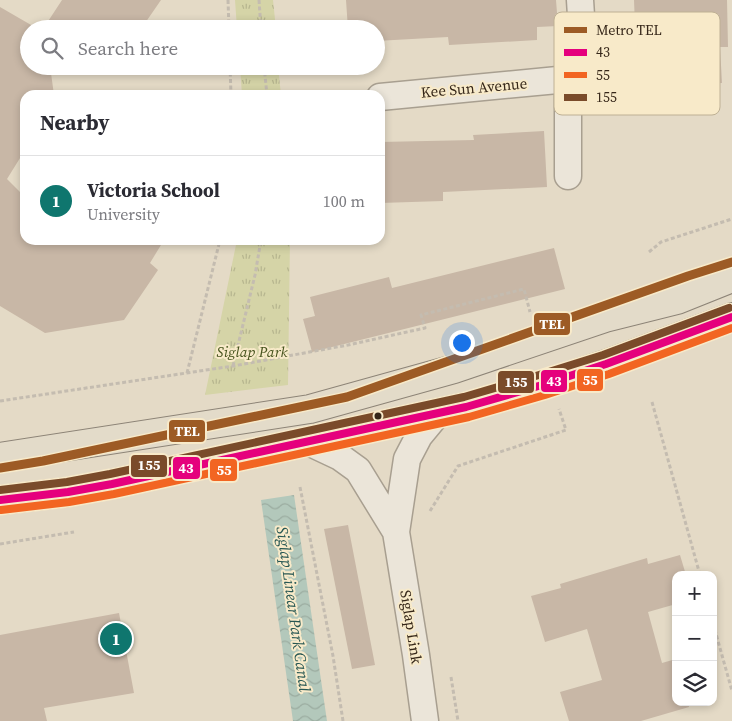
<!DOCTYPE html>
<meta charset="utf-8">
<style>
:root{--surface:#fff;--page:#f2f2f3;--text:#2b2b33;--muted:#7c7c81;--line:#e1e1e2;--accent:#0f766e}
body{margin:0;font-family:"Source Serif 4",serif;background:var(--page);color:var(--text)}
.controls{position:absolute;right:15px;bottom:15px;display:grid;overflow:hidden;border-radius:10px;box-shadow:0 2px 8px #0003}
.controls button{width:45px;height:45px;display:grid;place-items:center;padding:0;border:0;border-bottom:1px solid var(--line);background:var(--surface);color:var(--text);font:25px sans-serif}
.you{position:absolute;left:461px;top:342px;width:18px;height:18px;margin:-12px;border:4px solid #fff;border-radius:50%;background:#1a73e8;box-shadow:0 0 0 8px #1a73e833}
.badge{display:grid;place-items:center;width:32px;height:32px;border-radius:50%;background:var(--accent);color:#fff;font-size:16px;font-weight:700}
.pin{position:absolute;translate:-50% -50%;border:2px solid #fff;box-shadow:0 1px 5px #0006}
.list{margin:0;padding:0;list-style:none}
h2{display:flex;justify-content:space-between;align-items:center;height:65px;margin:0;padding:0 20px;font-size:21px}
h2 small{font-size:16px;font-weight:400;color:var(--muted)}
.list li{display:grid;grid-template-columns:32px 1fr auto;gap:15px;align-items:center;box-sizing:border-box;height:90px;padding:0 20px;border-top:1px solid var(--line)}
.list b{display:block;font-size:19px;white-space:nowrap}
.list p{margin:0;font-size:16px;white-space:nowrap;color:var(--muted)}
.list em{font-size:16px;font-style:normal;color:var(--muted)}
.icon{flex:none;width:28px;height:28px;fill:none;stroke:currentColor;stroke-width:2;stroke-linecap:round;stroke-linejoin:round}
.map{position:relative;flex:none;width:732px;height:721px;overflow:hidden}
.search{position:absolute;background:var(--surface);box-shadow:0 2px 8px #0003;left:20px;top:20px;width:365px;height:55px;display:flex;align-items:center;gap:12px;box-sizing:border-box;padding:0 18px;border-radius:28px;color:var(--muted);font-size:19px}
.panel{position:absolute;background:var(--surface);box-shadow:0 2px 8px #0003;left:20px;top:90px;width:365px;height:155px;border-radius:15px}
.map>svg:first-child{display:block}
.park{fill:url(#park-tufts)}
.water{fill:url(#water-waves)}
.building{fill:#c8b7a6}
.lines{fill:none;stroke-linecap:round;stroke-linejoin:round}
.minor-casing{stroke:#a89f90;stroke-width:29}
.primary-casing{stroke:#8d8477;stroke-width:30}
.path{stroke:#c4bcb0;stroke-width:3;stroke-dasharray:4 2.5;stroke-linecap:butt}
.minor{stroke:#ebe5d9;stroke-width:26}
.primary{stroke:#e3dbc9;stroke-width:28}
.bus-1-casing{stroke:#f8eac9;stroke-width:11}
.bus-2-casing{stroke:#f8eac9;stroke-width:11}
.bus-3-casing{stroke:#f8eac9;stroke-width:11}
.bus-1{stroke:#e5007d;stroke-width:8}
.bus-2{stroke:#f26522;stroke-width:8}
.bus-3{stroke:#7a4b2a;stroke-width:8}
.metro-1-casing{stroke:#f8eac9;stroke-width:12}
.metro-1{stroke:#9d5b25;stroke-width:9}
.bus-dot{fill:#362719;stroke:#f8eac9;stroke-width:2}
.labels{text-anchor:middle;stroke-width:4;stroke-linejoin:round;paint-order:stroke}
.street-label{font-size:15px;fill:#362719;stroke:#f8eac9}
.park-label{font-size:15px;font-style:italic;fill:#47541e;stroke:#f8eac9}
.water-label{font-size:16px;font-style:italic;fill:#275753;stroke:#f8eac9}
.key{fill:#f8eac9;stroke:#beb094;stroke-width:1}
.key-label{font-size:14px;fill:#362719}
.line-badge{stroke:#f8eac9;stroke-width:2}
.badge-label{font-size:14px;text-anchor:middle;font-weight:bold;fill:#fff}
</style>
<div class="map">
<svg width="732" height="721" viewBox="0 0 732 721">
<defs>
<pattern id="park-tufts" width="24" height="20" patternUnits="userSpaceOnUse" patternTransform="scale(1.25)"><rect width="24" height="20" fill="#d5d4a7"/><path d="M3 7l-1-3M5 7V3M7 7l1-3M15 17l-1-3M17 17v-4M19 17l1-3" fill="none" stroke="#b7b68f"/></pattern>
<pattern id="water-waves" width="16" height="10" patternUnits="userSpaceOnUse" patternTransform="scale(1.25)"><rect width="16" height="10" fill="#b3c8bb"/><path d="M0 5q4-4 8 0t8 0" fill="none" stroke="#9baca0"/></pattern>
</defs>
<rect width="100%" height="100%" fill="#e4dac6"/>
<!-- park -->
<path class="park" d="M235 0H273L276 29H237Z
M240 66H278L281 95H242Z
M237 240H290L288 385 205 395Z"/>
<!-- water -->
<path class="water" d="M294 495 327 721H293L261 500Z"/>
<!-- building -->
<path class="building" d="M62 0H161L141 29H43Z
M346 0H556L558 26 537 27V40L449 45 448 37 376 41V29H348Z
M634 0H727L728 47H720L722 83 657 85 656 50 636 51Z
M0 7 38 29H29V66H50L54 95H25V150L7 179 25 197V240H164L150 263 158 270 124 320 45 333 0 306Z
M544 131 547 187 443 192V201L380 203V142L474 140 473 135Z
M554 248 565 289 312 352 303 319 315 316 310 297 389 277 392 288Z
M348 525 375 665 352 669 324 529Z
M680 555 686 575H676V604L648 612 662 663 676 659V702H692L688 703 689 707 641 721H569L560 692 602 680 587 629 545 642 531 596 561 588 560 584 647 558 648 564Z
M119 613 134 693 44 708 47 721H0V635Z"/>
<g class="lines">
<!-- minor casing -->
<g class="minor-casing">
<path id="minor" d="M568 79V176
M380 97 568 79C577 75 581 72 584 63L580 0
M306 441 340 457 358 470 396 532
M425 721 416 655 396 532 407 459 419 436 438 413"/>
</g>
<!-- primary casing -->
<g class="primary-casing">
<path id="primary" d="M0 457 310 409 454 369 605 318 677 300 732 278
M0 500 68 492 112 484 466 407 542 385 606 364 732 317"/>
</g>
<!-- path -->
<path class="path" d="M228 0 229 29
M259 0 261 29
M230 66 231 95
M264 66 267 95
M649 252 661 242 732 219
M233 366 255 275 261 240
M187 373 220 240
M0 401 233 366 348 345 425 328 421 315 524 289 530 312
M652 402 700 575
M300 487 333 656 343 721
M430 511 458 466 566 430 559 409
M0 544 74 532
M713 623 732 691
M451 677 458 721"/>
<!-- minor -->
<use href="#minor" class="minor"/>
<!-- primary -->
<use href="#primary" class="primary"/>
<!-- bus-1 casing -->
<g class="bus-1-casing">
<path id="bus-1" d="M0 500 68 492 112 484 466 407 542 385 606 364 732 317"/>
</g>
<!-- bus-2 casing -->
<g class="bus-2-casing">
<path id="bus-2" d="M1 510 69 502 114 494 469 417 545 395 609 374 732 328"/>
</g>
<!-- bus-3 casing -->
<g class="bus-3-casing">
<path id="bus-3" d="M0 490 67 482 110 474 464 397 539 375 603 355 729 308"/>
</g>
<!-- bus-1 -->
<use href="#bus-1" class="bus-1"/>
<!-- bus-2 -->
<use href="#bus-2" class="bus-2"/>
<!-- bus-3 -->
<use href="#bus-3" class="bus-3"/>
<!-- metro-1 casing -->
<g class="metro-1-casing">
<path id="metro-1" d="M0 468 43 461 347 397 688 276 732 262"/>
</g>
<!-- metro-1 -->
<use href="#metro-1" class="metro-1"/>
</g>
<!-- markers -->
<circle class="bus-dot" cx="378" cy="416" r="4.5"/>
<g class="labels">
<!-- street labels -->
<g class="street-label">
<text transform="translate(474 88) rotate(-5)" y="5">Kee Sun Avenue</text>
<text transform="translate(411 627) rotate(81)" y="5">Siglap Link</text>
</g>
<!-- park labels -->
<g class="park-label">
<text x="252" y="357">Siglap Park</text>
</g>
<!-- water labels -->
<g class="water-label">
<text transform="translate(294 609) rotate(82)" y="6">Siglap Linear Park Canal</text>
</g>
</g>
<!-- legend -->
<rect x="554" y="12" width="166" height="103" rx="8" class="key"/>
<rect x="564" y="27" width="23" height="6" fill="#9d5b25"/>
<rect x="564" y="49" width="23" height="7" fill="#e5007d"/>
<rect x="564" y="72" width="23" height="6" fill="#f26522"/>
<rect x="564" y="94" width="23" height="7" fill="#7a4b2a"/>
<g class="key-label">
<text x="596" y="35">Metro TEL</text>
<text x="596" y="57">43</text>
<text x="596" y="80">55</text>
<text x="596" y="102">155</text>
</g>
<g class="line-badge">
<rect x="533" y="312" width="38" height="24" rx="5" fill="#9d5b25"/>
<rect x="576" y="368" width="28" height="24" rx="5" fill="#f26522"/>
<rect x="540" y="369" width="28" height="24" rx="5" fill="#e5007d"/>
<rect x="497" y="370" width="38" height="24" rx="5" fill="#7a4b2a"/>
<rect x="168" y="419" width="38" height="24" rx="5" fill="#9d5b25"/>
<rect x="130" y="454" width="38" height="24" rx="5" fill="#7a4b2a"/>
<rect x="172" y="456" width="29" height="24" rx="5" fill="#e5007d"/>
<rect x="209" y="458" width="29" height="24" rx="5" fill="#f26522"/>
</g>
<g class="badge-label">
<text x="552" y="329">TEL</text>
<text x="590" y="385">55</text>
<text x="554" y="386">43</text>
<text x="516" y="387">155</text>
<text x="187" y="436">TEL</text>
<text x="149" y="470">155</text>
<text x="186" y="473">43</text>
<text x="224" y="475">55</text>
</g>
</svg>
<div class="controls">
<button>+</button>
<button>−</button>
<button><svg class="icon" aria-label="layers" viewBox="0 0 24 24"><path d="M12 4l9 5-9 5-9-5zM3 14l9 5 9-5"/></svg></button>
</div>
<div class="you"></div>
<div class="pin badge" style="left:116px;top:639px">1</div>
<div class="search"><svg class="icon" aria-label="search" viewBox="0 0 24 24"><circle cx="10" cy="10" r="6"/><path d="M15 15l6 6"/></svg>Search here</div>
<section class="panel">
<h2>Nearby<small></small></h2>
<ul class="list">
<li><span class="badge">1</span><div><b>Victoria School</b><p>University</p></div><em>100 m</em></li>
</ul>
</section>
</div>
